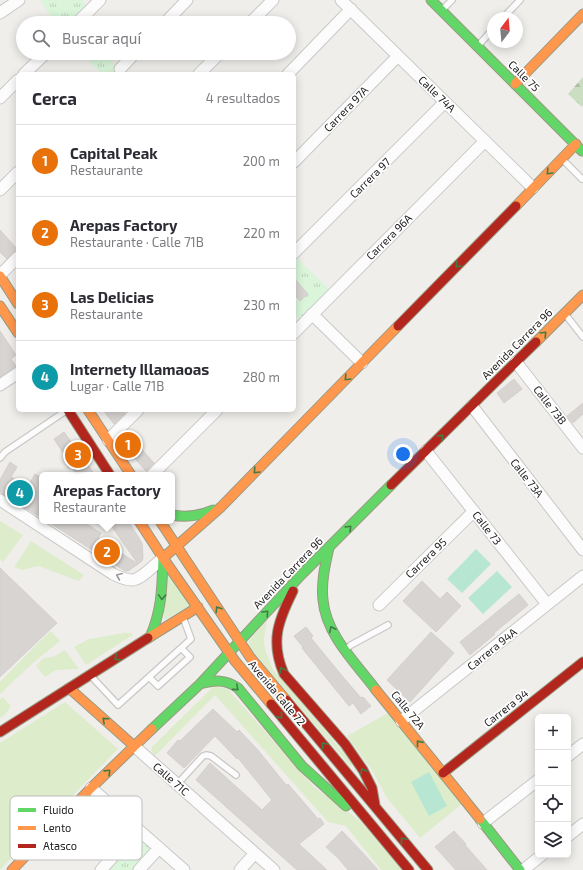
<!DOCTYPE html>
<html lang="es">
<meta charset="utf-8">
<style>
:root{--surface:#fff;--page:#f7f7f7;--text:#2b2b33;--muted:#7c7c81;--line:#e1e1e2;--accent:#ea580c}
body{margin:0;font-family:"Exo 2",sans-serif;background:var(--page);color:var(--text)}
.controls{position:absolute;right:12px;bottom:12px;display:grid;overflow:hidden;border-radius:6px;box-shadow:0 2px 10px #0003}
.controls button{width:36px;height:36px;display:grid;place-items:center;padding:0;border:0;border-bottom:1px solid var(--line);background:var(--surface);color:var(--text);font:20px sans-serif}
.compass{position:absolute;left:487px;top:12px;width:36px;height:36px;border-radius:50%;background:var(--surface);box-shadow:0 2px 10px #0003;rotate:16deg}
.you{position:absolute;left:403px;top:454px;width:14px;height:14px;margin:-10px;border:3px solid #fff;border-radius:50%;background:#1a73e8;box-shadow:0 0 0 6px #1a73e833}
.badge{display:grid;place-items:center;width:26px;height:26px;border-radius:50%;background:var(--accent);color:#fff;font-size:13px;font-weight:700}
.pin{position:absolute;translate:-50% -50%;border:2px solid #fff;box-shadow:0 1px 4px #0006}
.popup{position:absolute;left:39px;top:472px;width:136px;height:52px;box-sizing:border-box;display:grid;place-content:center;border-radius:6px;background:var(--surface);filter:drop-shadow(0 1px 3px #0005);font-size:13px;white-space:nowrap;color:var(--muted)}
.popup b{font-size:15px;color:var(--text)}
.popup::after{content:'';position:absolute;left:50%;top:100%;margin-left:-8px;border:8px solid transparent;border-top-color:var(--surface)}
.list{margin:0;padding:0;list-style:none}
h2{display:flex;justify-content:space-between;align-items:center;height:52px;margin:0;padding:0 16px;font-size:17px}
h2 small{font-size:13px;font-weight:400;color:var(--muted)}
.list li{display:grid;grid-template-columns:26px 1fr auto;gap:12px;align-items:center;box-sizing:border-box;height:72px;padding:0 16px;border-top:1px solid var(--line)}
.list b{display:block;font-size:15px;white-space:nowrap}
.list p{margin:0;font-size:13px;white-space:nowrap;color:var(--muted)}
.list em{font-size:13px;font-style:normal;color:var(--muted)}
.icon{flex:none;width:22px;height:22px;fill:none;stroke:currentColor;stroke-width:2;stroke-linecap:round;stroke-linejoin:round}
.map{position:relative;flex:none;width:583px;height:870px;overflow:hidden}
.search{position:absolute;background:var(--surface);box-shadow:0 2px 10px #0003;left:16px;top:16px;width:280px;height:44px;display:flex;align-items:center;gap:10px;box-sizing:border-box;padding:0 14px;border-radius:22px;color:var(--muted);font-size:15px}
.panel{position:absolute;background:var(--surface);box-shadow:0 2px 10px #0003;left:16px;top:72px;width:280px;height:340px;border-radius:6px}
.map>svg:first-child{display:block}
.grass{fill:#ddeccb}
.forest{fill:url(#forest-firs)}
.park{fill:url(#park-tufts)}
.pitch{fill:#b7e6d2}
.building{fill:#d7d4d2;stroke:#d3d0cc}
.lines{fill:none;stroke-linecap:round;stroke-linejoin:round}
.lane-casing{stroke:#c9c8c7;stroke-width:8}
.street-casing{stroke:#c9c8c7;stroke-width:13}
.fast-casing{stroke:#999a82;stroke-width:11}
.slow-casing{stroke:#999a82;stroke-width:11}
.jam-casing{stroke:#999a82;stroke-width:11}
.lane{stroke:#fdfcfc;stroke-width:5.5}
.street{stroke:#fdfcfc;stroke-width:11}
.fast{stroke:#63d668;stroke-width:9}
.slow{stroke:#ff974d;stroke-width:9}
.jam{stroke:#b3261e;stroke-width:9}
.oneway{stroke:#427c45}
.oneway2{stroke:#9a9a9a}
.labels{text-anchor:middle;stroke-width:3.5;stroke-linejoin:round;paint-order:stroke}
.street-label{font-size:11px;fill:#222;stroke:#fff}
.key{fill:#fff;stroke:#bdbdbd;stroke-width:1}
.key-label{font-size:11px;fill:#222}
</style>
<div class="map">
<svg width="583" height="870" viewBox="0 0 583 870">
<defs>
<pattern id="forest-firs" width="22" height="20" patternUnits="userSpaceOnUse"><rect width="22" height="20" fill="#cbdec1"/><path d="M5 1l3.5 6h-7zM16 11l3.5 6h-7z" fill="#aebea6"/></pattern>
<pattern id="park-tufts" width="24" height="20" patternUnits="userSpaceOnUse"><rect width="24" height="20" fill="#daf5da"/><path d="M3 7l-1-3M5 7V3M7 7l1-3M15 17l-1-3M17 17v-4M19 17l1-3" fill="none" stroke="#bbd2bb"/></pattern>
</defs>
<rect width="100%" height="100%" fill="#f0eeeb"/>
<!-- grass -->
<path class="grass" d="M0 521 23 535 3 562 0 559Z
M31 541 84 575 79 581 38 566 22 570 14 567Z
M165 570 191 605 164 620Z
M267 620 264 639 265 649 273 670 333 740 352 763 351 767 249 647V641Z
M51 631 60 641 33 663 0 694V682L40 641Z
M124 633H131L133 635 86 665 74 647 89 639Z
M65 650 79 669 56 670 45 677 36 666 43 658 53 657Z
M217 686 228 689 314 787 359 820 402 870H381L346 826 328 822 215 695 155 756 151 751 152 747 212 688Z
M3 697 11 706 4 716 0 718V699Z
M65 702 118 749 0 870V743Z
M388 713 462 804 420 838 387 798 372 770 347 736Z"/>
<!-- forest -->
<path class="forest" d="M583 77V105L582 107 568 94Z"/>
<!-- park -->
<path class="park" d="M40 0H82L90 10 77 23H55Z
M80 53H103L125 74H102Z
M294 255 331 291 302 321 294 315Z
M137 836 151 849 132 870H107Z"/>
<!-- pitch -->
<path class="pitch" d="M476 549 491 564 462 593 447 579Z
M497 571 512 587 483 614 468 598Z
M429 772 447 806 429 816 411 782Z"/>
<!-- building -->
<path class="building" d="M0 230 18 250 13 252 7 259 0 252Z
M294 278 308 294 300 301 294 294Z
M0 331 16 355 11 359 16 366 0 377Z
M514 379 522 389 504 403 497 393Z
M583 403V414L573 423 567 416Z
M103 410H123L125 413 114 424Z
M64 432 77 450H78L95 475H77L71 466 69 468 64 459 66 457 54 439Z
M126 432 154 463 146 471 129 452 131 450 120 438Z
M10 462 17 467 11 477 28 486 35 474 42 478V518L0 492V480Z
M47 521H82L101 533 98 538 138 564 128 571H125Z
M108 521H128L142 543 143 558 142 561 138 564Z
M0 568 57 623 0 677Z
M422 581 440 599 447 592 461 606 436 632 403 601Z
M519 594 528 605 494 633 495 634 470 655 460 642Z
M306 627 313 636 311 638 343 677 361 698 363 697 371 706 361 714 353 703 349 706 302 648 303 647 294 636Z
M431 632 454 653 410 702 387 680Z
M213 709 237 732 239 730 257 749 287 786 288 784 318 819 320 818 324 824 299 844 327 870H297L196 780 210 763 262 810 272 800 238 758 237 759 215 736 184 768 167 753 178 740 180 741Z
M342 831 362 852 378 870H348L339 859 326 847Z
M454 831 466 844 465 845 487 870H456L435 847Z"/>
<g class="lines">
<!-- lane casing -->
<g class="lane-casing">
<path id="lane" d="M442 10 452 0
M503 18 520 0
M478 46 493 29
M562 159 582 179
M565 314 583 337
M0 458 5 452 67 410
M345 650 351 645 388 625
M91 676 118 705 191 639 183 617
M149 677 158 686 190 657 181 648
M182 779 203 756 206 755 211 756 236 775"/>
</g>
<!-- street casing -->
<g class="street-casing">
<path id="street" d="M341 0 533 188
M0 13 19 0
M77 23 100 0
M165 23 187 0
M250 23 273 0
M120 69 135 53
M24 74 46 53
M199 74 220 53
M288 74 351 9
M0 98 18 80
M294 162 398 56
M0 190 18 172
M294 253 445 102
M0 275 18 257
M312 314 362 363
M294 333 485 141
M516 362 583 448
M0 385 18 373
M472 406 583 550
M108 440 138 410
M426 451 547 604
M152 475 217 410
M0 500 113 574C119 577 125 580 132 580 141 580 155 564 163 558
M379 605 474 511
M401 721 583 576
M134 746 274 870
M568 756 583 744
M91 788 184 870
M483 823 538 780
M568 836 583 824
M101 870 138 829
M139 870 159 848
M240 870 255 853
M523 870 542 855"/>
</g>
<!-- fast casing -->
<g class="fast-casing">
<path id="fast" d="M431 0 582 151
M172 515C187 518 199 516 213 510
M329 548C325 565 321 583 323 600 326 635 356 663 376 690
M150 637C162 610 162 587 163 558
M200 684C215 680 225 679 238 688L302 766 346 806
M152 729 200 684 301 575 391 485
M480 819 520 870"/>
</g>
<!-- slow casing -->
<g class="slow-casing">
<path id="slow" d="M515 84 583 14
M516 206 576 144
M0 276 18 304
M0 306 18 333
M536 342 583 295
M88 410 131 475
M139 521 163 558 235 661 271 704
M160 521 250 657 286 700
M163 558 221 507 398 326
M148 638 198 607
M69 688 134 746
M376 690 480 819
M12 870 91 788 152 729"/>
</g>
<!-- jam casing -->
<g class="jam-casing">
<path id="jam" d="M398 326 516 206
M68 410 110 475
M391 485 536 342
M293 591C278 621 270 642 284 674L345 744 363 770 372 788 375 805
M286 700 428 870
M271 704 409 870
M0 732 148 638
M443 773 583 662"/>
</g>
<!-- lane -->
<use href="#lane" class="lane"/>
<!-- street -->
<use href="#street" class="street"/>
<!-- fast -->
<use href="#fast" class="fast"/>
<!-- slow -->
<use href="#slow" class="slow"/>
<!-- jam -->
<use href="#jam" class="jam"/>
</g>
<!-- one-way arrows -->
<defs><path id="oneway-chevron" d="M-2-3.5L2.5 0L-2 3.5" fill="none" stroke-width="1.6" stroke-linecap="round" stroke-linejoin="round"/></defs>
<g class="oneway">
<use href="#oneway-chevron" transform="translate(549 172) rotate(134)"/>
<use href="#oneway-chevron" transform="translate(458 265) rotate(134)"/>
<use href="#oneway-chevron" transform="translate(544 334) rotate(-45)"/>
<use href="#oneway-chevron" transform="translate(347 378) rotate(134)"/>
<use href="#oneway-chevron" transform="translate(441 437) rotate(-45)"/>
<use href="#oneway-chevron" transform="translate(256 471) rotate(134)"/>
<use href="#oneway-chevron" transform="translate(349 528) rotate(-45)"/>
<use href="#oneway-chevron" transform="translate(162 597) rotate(92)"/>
<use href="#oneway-chevron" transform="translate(218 609) rotate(-123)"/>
<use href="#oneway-chevron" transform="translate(266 613) rotate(-47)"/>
<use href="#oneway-chevron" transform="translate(332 629) rotate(-117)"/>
<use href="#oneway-chevron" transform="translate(117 658) rotate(148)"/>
<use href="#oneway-chevron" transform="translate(282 670) rotate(-120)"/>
<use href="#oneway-chevron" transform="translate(236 688) rotate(41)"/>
<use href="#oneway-chevron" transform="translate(280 716) rotate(50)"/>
<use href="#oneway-chevron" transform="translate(105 720) rotate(-138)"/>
<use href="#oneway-chevron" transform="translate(419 743) rotate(-129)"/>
<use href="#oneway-chevron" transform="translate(324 745) rotate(-130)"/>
<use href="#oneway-chevron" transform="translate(363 771) rotate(-121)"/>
<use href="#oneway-chevron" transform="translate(108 772) rotate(-44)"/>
<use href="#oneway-chevron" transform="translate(403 840) rotate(-130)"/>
</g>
<use class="oneway2" href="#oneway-chevron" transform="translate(119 576) rotate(-157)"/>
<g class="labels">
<!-- street labels -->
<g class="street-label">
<text transform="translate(524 76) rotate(45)" y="4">Calle 75</text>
<text transform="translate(437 94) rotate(44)" y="4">Calle 74A</text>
<text transform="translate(346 109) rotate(-46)" y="4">Carrera 97A</text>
<text transform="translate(370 178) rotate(-45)" y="4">Carrera 97</text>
<text transform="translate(389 237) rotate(-45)" y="4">Carrera 96A</text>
<text transform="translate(517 344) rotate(-45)" y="4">Avenida Carrera 96</text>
<text transform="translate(550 405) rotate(52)" y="4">Calle 73B</text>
<text transform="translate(527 478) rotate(52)" y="4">Calle 73A</text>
<text transform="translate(487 528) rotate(52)" y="4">Calle 73</text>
<text transform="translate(426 558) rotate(-44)" y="4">Carrera 95</text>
<text transform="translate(288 573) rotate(-46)" y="4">Avenida Carrera 96</text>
<text transform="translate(492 649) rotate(-39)" y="4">Carrera 94A</text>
<text transform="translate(277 693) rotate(50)" y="4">Avenida Calle 72</text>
<text transform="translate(506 708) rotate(-38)" y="4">Carrera 94</text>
<text transform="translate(408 710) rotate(51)" y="4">Calle 72A</text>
<text transform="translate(171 779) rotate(41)" y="4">Calle 71C</text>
</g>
</g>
<!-- legend -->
<rect x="10" y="796" width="132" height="64" rx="6" class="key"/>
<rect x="18" y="808" width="18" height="4" fill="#63d668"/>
<rect x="18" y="826" width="18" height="4" fill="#ff974d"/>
<rect x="18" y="844" width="18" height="4" fill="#b3261e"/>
<g class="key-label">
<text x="43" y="814">Fluido</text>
<text x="43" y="832">Lento</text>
<text x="43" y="850">Atasco</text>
</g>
</svg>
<div class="controls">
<button>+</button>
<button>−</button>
<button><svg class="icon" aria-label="locate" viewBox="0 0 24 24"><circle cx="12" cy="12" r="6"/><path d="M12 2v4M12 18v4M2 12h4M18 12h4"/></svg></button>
<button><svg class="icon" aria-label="layers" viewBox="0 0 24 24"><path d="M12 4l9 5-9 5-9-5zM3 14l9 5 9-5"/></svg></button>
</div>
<svg class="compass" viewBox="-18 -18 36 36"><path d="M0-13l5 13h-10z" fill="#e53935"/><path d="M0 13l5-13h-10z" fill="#7c7c81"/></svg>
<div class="you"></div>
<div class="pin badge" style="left:128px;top:445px;background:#e8710a">1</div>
<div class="pin badge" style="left:107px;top:552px;background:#e8710a">2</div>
<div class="popup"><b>Arepas Factory</b>Restaurante</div>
<div class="pin badge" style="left:78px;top:455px;background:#e8710a">3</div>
<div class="pin badge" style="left:20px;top:493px;background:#0f9aa8">4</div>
<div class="search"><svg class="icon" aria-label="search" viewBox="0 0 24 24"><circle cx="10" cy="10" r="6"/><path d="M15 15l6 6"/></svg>Buscar aquí</div>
<section class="panel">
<h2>Cerca<small>4 resultados</small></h2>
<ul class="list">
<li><span class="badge" style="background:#e8710a">1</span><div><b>Capital Peak</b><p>Restaurante</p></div><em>200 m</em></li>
<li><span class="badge" style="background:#e8710a">2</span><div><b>Arepas Factory</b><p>Restaurante · Calle 71B</p></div><em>220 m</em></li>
<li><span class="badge" style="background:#e8710a">3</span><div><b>Las Delicias</b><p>Restaurante</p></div><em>230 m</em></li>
<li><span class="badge" style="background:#0f9aa8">4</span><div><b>Internety Illamaoas</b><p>Lugar · Calle 71B</p></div><em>280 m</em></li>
</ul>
</section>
</div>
